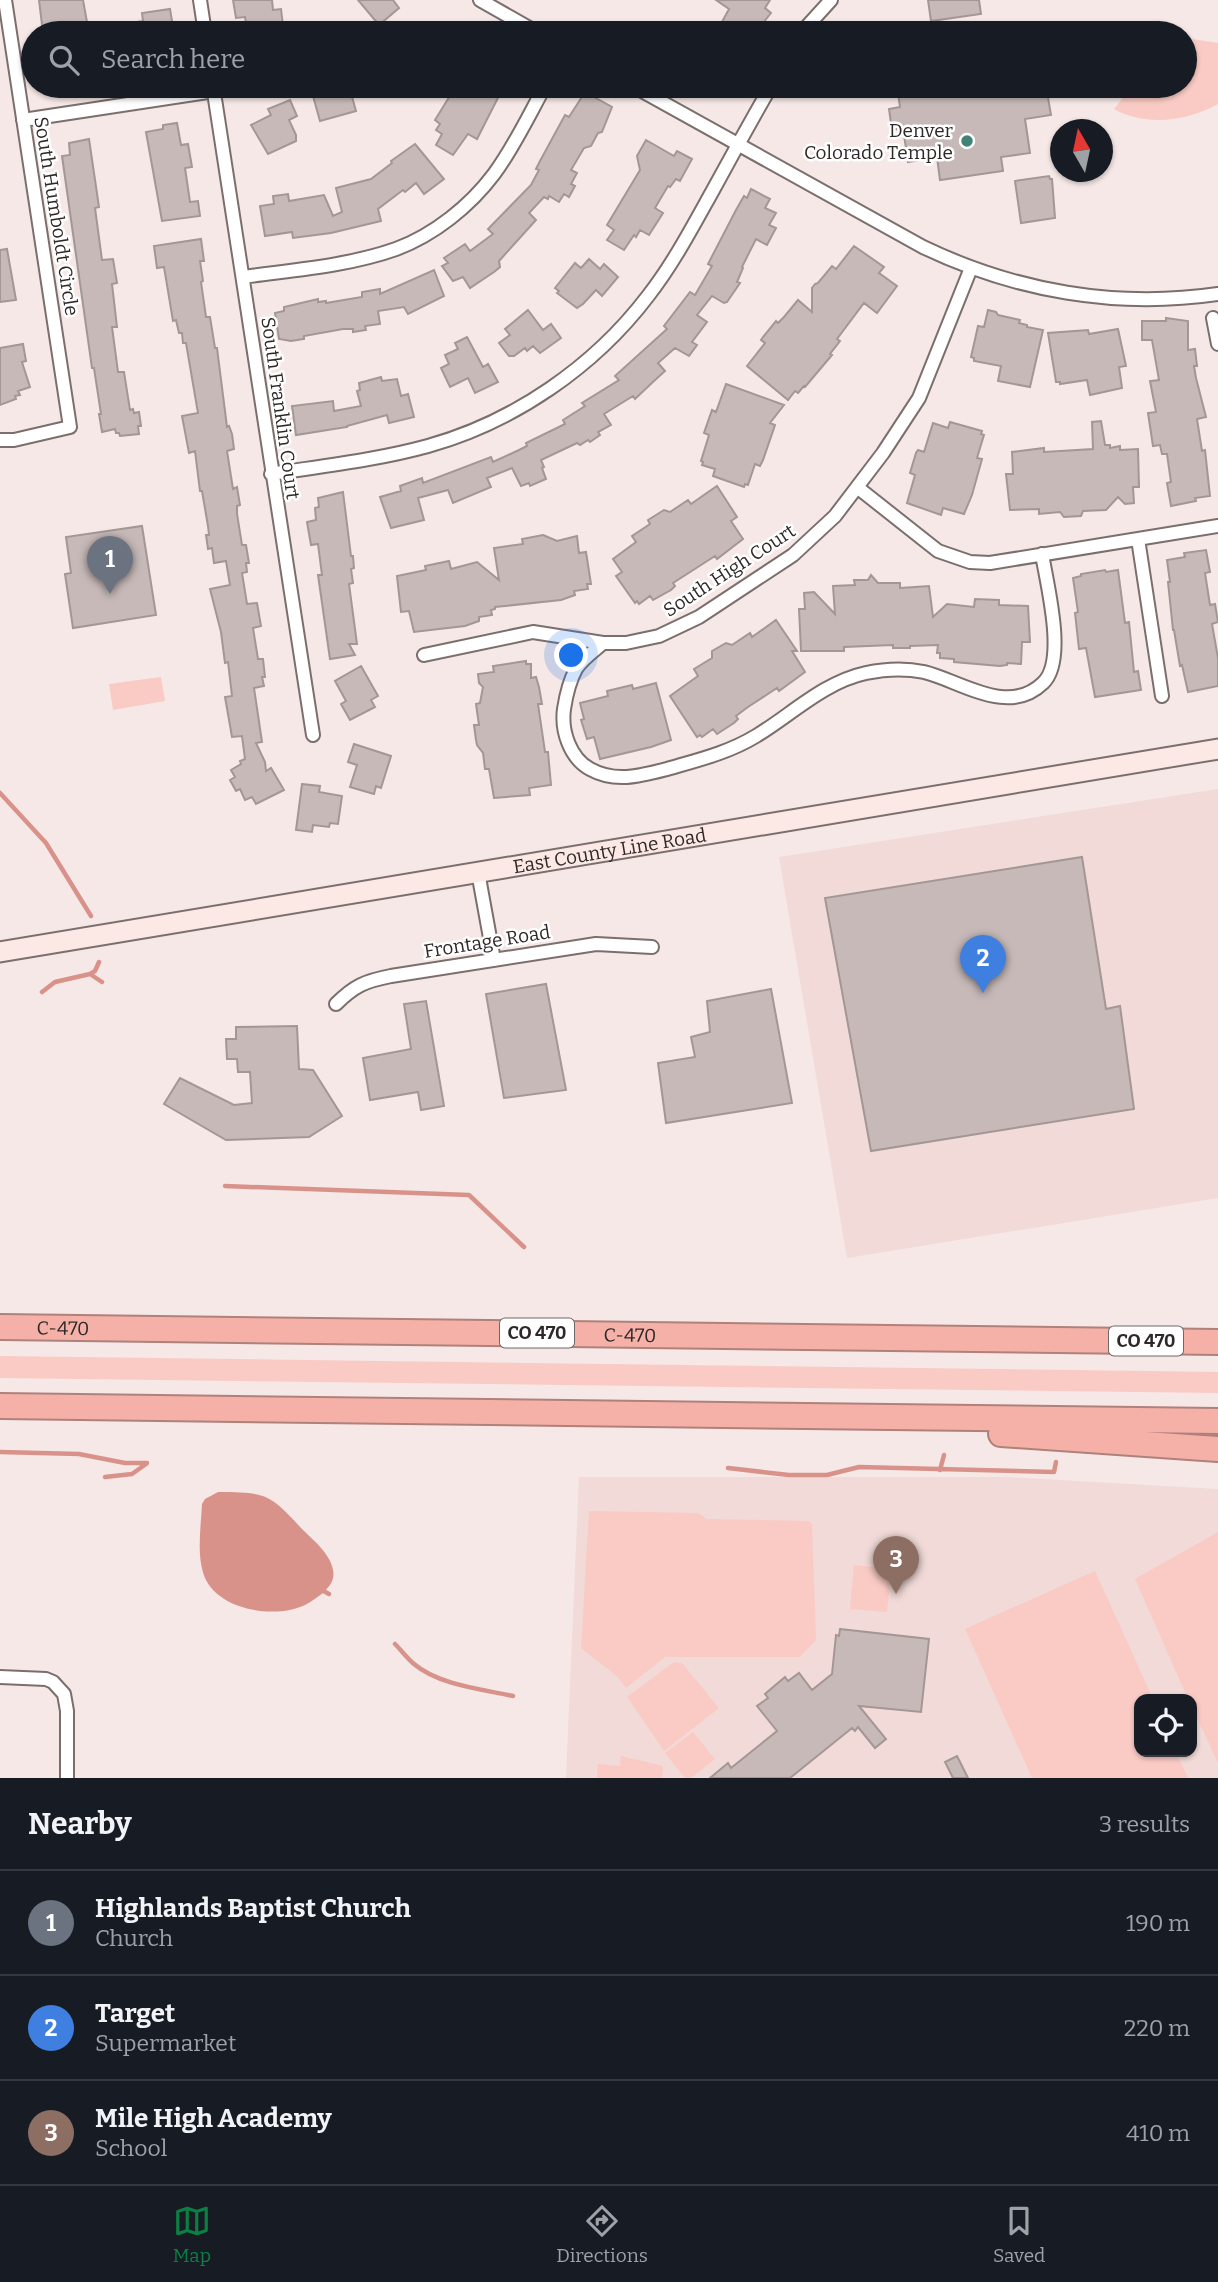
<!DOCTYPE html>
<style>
:root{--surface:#171b24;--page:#20242c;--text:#f1f3f6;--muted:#9ea1a6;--line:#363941;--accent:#0b8043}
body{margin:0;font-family:Bitter,serif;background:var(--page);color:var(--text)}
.controls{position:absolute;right:21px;bottom:21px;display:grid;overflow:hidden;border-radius:14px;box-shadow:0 2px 5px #0004}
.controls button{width:63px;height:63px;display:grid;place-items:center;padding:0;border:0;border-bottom:2px solid var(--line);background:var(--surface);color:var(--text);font:35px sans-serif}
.compass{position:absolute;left:1050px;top:119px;width:63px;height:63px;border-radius:50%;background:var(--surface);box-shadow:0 2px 5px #0004;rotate:351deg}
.you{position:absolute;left:572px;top:656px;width:24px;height:24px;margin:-18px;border:5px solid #fff;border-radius:50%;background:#1a73e8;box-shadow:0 0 0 10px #1a73e833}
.badge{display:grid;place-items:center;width:46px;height:46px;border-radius:50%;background:var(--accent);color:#fff;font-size:23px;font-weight:700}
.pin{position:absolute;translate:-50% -58px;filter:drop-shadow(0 2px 4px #0008)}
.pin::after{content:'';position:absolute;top:37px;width:24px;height:21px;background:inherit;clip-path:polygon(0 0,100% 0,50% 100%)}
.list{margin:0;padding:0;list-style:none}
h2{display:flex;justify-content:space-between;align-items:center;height:91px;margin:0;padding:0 28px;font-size:30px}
h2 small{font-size:23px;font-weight:400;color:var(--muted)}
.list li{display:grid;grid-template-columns:46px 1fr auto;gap:21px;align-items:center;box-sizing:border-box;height:105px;padding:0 28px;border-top:2px solid var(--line)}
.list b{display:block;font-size:26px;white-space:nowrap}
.list p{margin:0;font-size:23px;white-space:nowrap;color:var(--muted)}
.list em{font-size:23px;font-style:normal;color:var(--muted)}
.icon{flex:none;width:38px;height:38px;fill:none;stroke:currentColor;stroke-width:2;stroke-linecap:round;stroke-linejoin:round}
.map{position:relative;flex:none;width:1218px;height:1778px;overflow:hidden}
.search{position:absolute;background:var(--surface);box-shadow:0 2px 5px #0004;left:21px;right:21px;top:21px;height:77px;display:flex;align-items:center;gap:18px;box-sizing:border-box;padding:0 24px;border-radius:38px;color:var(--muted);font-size:26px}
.sheet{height:406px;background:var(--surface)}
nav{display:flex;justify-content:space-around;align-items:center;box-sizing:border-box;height:98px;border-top:2px solid var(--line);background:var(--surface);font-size:19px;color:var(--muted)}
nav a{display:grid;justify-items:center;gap:4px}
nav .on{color:var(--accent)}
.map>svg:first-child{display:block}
.built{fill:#f1dad7;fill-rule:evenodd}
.green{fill:#facbc4}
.water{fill:#d99289}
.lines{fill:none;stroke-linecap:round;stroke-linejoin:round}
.stream{stroke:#d99289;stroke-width:4.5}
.building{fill:#c6b9b8;stroke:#a39795;stroke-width:2}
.street-casing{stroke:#7b6f6d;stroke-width:16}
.secondary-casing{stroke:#7b6f6d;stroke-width:23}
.highway-casing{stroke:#af817b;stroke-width:28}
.street{stroke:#fff;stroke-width:12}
.secondary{stroke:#fce8e5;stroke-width:19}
.highway{stroke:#f5b1a8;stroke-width:24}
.poi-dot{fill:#418476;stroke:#fff;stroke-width:2.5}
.labels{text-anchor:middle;stroke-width:5;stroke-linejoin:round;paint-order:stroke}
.shield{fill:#fff;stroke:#6d6968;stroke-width:2}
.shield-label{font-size:18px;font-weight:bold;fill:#2e2928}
.poi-label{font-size:19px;fill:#2e2928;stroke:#fff;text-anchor:end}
.street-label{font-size:19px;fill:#2e2928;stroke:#fff}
</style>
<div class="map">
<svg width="1218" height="1778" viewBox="0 0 1218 1778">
<rect width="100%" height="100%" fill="#f5e8e6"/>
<!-- built -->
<path class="built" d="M1218 789V1198L847 1258 779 857Z
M579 1477H1006L1218 1489V1778H566ZM1139 1699H1192V1752H1139Z"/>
<!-- green -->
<path class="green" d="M1185 38 1218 43V104C1188 121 1146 127 1114 109L1122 99 1123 86H1185Z
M161 677 165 701 113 710 109 684Z
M0 1356 1218 1372V1393L0 1378Z
M589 1511 698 1513 707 1519 809 1521 812 1524 816 1640 800 1657H665L626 1688 618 1677 581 1648Z
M1218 1532V1763L1192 1707V1699H1188L1135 1579Z
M854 1565 891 1569 887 1612 850 1609Z
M1095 1571 1153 1699H1139V1752H1176L1188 1778H1032L965 1629Z
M674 1662 682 1663 719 1708 664 1751 627 1697Z
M693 1732 715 1759 691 1778H685L665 1753Z
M621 1756 663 1766 662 1778H597L598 1764 620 1766Z"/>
<!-- water -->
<path class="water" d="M218 1492C265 1492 270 1494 301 1528 313 1540 330 1553 333 1570 335 1580 330 1586 323 1593 317 1597 311 1602 305 1605 276 1619 220 1611 205 1578 196 1556 201 1527 202 1504L205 1499Z"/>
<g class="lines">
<!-- stream -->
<path class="stream" d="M0 793 46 843 91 916
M90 974 102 982
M42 992 55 982 90 974 95 971 99 962
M225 1186 469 1195 524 1247
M0 1452 79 1454 125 1463H147
M728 1468 789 1475H827L859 1467 1054 1472 1056 1462
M940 1470 944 1455
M105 1477 132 1474 146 1464
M320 1589 329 1594
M395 1644C401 1650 407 1658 414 1664 439 1685 481 1689 513 1696"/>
</g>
<!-- building -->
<path class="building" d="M39 0H83L87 22 80 23 81 33H43Z
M233 0H272L273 10 281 9 283 26 259 30 258 22 246 23 245 17 236 18Z
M358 0H393L399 8 379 25Z
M716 0H770L765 8 771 13 755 33H716L729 9Z
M928 0H979L981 14 931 21Z
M170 9 173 27 167 28 168 33H113L112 26 143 21 142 13Z
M332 86H349L356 111 320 121 313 96 322 94 321 89Z
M456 86H504L477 139 468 134 453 155 436 145 442 134 436 130 440 124 435 120Z
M897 86H1046L1051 115 1025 119 1030 153 1001 157 1003 171 940 180 937 157 908 162 903 128 892 130 889 109 900 107Z
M585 92 612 107 602 132 598 133 591 146 584 148 571 170 577 173 571 184 575 186 569 197 564 194 559 202 549 196 548 199 544 197 529 213 536 220 499 261 500 267 494 272 470 288 463 277 453 281 442 266 448 263 444 258 465 244 470 251 493 234 488 229 531 185 539 170 536 169 540 161 565 115 569 117Z
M290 100 297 116 289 120 296 135V141L268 154 251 125 271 115 268 109Z
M177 123 181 145 188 144 192 167 185 168 190 202 198 201 200 216 162 221 146 132 163 129V125Z
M89 139 99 207 95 208 102 260 113 259 117 283 112 284 117 327H112L118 372H124L130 410 133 409 134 413 139 412 141 426H138L139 434 120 436 119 433H116L115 429 102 432 99 414H101L94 368H92L62 156 70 155 69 143Z
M646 140 674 156 677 151 692 159 680 181 676 179 670 187 668 186 655 208 663 213 649 235 640 230 636 237 634 235 624 250 607 240 614 230 607 225 640 170 637 156Z
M415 144 444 179 424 194 416 183 405 192 403 190 378 209 381 221 331 233 293 238 292 232 265 236 260 206 274 204 273 196 288 194 289 201 324 195 333 216 342 212 336 188 371 179 392 163 391 161Z
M1049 176 1050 179H1052L1055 218 1021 223 1015 181Z
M751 189 770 199 765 208 776 213 769 225 776 228 767 245 756 239 742 267 743 268 737 282 740 283 727 302 724 303 712 296 697 315 707 322 692 342 697 345 689 356 675 348 658 363 665 371 654 381 635 399 633 396 604 414 611 425 598 432 600 435 590 442 588 440 580 445 577 443 541 460 544 467 542 468 546 479 530 486 529 483 521 486 512 468 487 478 491 487 453 503 448 490 418 498 424 520 391 528 380 497 401 491 400 486 422 478 423 483 491 457 493 462 519 450 527 446 526 443 565 424 563 420 585 406 582 403 619 380 615 376 667 329 664 326 690 292 695 295 712 266 708 264 736 210 744 196 747 198Z
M201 239 204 261H200L203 281 201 282 206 317H210L215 348H217L227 427 229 426 232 434 234 449 227 451 233 489 237 487 240 505 237 506V514L242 545H246L249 563H246L247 572 242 573 247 604 257 603 261 626 253 628 258 659H263L265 677H262L264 686 254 688 262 742 256 743 265 762 266 771 271 768 284 790 256 804 252 797 245 800 240 789 236 791 230 780 235 777 231 770 241 764 240 761 245 759 242 736 232 737 225 697 232 696 228 662 225 663 221 632 210 589 230 585 226 561 214 563 212 548 208 549 206 535H209L208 526 202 491H200L195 451 189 453 182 416 198 413 186 343H183L182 333H179L176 320 173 321 164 267 157 268 154 246Z
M854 246 884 267 879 273 897 286 877 313 864 303 837 339 840 341 830 354 832 355 805 387 804 386 798 393 795 391 788 400 747 366 765 343 761 340 763 337 776 321 778 323 784 317 798 300 812 312V288L815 284 818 283 832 266 836 269Z
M7 249 16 300 0 302V250Z
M589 259 600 269 604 264 618 277 602 296 596 290 583 304 577 308 557 293 559 291 555 288 575 263 581 268Z
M434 270 444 296 408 314 404 307 378 311 380 324 365 326 366 330 353 332V329H343L304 336V339L291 341 279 339 275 313 284 311V307L318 299V302L326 301V303L362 297V292L380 289V294Z
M528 310 543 330 551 324 561 338 540 353 533 346 527 351 525 348 514 356H509L499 343 510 335 505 329Z
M988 310 996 312 998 315 1020 320 1019 323 1027 325V327L1043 330 1030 387 998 381 1001 366 974 361V358L971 357 978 326 984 327Z
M1166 318 1188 321V350L1195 349 1197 366H1194L1196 378 1206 417 1197 419 1202 451 1205 450 1210 496 1195 498 1196 501 1171 506 1167 483 1171 482 1167 454H1162L1160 445 1153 446 1148 413 1156 412 1150 381 1159 380 1152 340H1142V321H1166Z
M1118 329 1126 366 1119 367 1122 388 1090 395 1087 380 1060 384V382H1056L1048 333 1088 330 1089 334Z
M467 337 483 367 488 364 498 382 475 393 468 378 450 387 441 368 449 364 445 355 458 349 455 343Z
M23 344 26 361 22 362 30 387 18 391 20 395 15 396 16 399 0 405V348Z
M381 377 382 381 397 379 401 396 408 394 414 417 389 423 387 415 347 426V427L296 435 292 406 333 401 334 411 361 406 357 391 360 390 359 383Z
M726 384 784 405 770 423 775 425 763 460 760 466 755 464 748 485 745 484 744 487 713 476 715 469 702 465 703 462 701 461 709 435 704 433 712 410 716 412Z
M1101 421 1105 445H1110V448L1120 446V450L1138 449 1139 487H1133L1134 503 1125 504 1118 497 1106 510 1083 511 1081 516 1064 517 1060 512 1039 514V509L1010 510 1006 474H1013L1012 452 1044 448V452L1093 449 1092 422Z
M950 422 982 431 981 434 984 435 977 458 982 459 972 495 964 514 943 508 941 515 907 503 915 475 910 473 916 453 918 450 924 452 933 423 948 428Z
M717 486 737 517 731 521 743 539 717 559 715 556 673 583 675 586 671 590 653 600 650 596 639 604 637 601 635 603 616 576 622 572 613 559 636 542 632 536 650 524 648 520 664 510 670 512 688 500 691 504Z
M343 492 351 556H353L354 568 351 569 353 583 349 584 357 644H349L355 655 330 659 318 575H322L318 544 311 545 307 522 316 520 315 508 319 507 318 498Z
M142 526 156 615 73 628 65 574 71 573 66 537Z
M543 535 557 541 577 536 579 553 586 552 591 584H587L588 589 574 591 575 595 561 600 495 607V609L491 610 492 615 479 617V621L465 626 414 632 409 611 401 612 397 576 426 570 425 566 449 561 451 569 477 562 499 580 494 548 523 544 522 539Z
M1206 550 1210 572 1205 573 1210 605 1215 604 1218 622 1212 624 1218 658V686L1188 692 1182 665 1180 666 1174 630H1173L1168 582H1170L1167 560 1185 557 1184 553Z
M1105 570 1106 572 1118 570 1125 623 1129 622 1134 672 1138 671 1141 690 1095 697 1086 648 1079 649 1075 613 1078 612 1073 578 1081 576V574Z
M871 575 878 583H900V588L929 586 933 617 947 604 974 607 975 599 999 600V605L1028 606 1030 642H1022L1021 664 1007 663V665L1000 666 954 662V659L940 658V653H937L938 645 910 646V648H893V645L844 647V651H801L799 609H805L804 593 814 592 835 614 833 586 855 585 854 580H868Z
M776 620 797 651H792L805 672 779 691 777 688 748 707 736 716 738 719 734 723 717 734 713 729 702 737 700 735 697 737 670 696 698 676 694 669 712 658V651L726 643 732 645 750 633 752 637Z
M526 661V664H531V678L536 677 539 687 542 704H538L545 752H548L551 785 529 788 530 795 494 798 489 769H485L483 753 477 745 476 740 474 725H479L476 704 480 703 483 687 479 683 478 674 494 672 493 666Z
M361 666 378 696 371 700 375 707 350 720 341 704 346 701 335 681Z
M656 683 671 740 651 747 600 759 594 737 587 739 581 720 584 719 580 703 608 696 607 691 632 685 633 689Z
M354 744 391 756 381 788 376 786 374 794 350 787 357 765 348 762Z
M302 784 320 786 319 792 342 796 338 824 330 823 329 827 313 825 312 832 296 830Z
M1082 857 1106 1009 1120 1006 1134 1109 871 1151 825 898Z
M546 984 566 1090 504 1098 486 994Z
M771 989 792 1103 666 1123 658 1063 695 1057 691 1037 710 1032 707 1001Z
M426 1001 444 1106 421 1110 418 1092 370 1100 363 1058 411 1049 404 1004Z
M297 1026 299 1069 313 1070 342 1116 309 1137 226 1140 164 1104 180 1078 234 1105 252 1103 250 1072H238L237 1059H227L226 1039H236V1027Z
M840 1629 929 1639 921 1712 859 1706 886 1739 875 1748 858 1727 855 1731 852 1728 790 1778H710L728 1763 731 1768 777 1731 757 1706 768 1698 765 1694 785 1677 788 1681 799 1673 812 1690 832 1674 836 1635 839 1636Z
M957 1756 968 1778H953L945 1762Z"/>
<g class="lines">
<!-- street casing -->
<g class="street-casing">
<path id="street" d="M200 0 205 33
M480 0 538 33
M327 33 332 30
M801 33 831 0
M213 86 313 735
M633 86 923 247C1015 291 1116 309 1218 294
M23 120 214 91 237 86
M971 268 919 398 883 453 835 516 793 555 699 617 659 636 626 643H603C595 650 582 659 576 669 570 680 566 696 564 709 561 731 570 758 590 769 615 783 640 776 667 769 698 760 728 753 756 736 791 715 824 682 866 673 885 669 905 668 924 672 961 681 1008 717 1043 683 1067 661 1047 585 1042 554
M243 277C293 270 348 266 396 249 434 235 470 206 494 174 514 147 529 115 545 86
M1213 318 1218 344
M0 440H14L70 427 5 0
M271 474C323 466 377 460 428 446 514 422 594 367 648 296 673 264 692 228 712 192 731 157 751 121 771 86
M857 487 938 551 970 562 990 563 1218 526
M1138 539 1162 696
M424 655 533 632 603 643
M478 872 494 960
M336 1004C354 986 365 981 391 976L596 944 652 947
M0 1677 46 1679 53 1682 64 1694 67 1711V1778"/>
</g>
<!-- secondary casing -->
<g class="secondary-casing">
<g id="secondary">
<path id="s1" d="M0 952 1218 749"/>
</g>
</g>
<!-- highway casing -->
<g class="highway-casing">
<g id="highway">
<path id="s2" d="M0 1327 1218 1342"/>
<path d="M0 1406 1218 1421"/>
<path d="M1001 1434 1218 1449"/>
</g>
</g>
<!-- street -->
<use href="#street" class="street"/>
<!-- secondary -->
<use href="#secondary" class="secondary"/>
<!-- highway -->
<use href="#highway" class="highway"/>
</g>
<!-- markers -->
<circle class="poi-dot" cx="967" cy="141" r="7"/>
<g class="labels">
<!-- shield labels -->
<g class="shield">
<rect x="500" y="1318.5" width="74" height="29" rx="5"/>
<rect x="1109" y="1326.5" width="74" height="29" rx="5"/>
</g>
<g class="shield-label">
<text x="537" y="1339">CO 470</text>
<text x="1146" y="1347">CO 470</text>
</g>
<!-- poi labels -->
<g class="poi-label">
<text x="953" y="137">Denver<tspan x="953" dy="22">Colorado Temple</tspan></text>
</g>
<!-- street labels -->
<g class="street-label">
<text transform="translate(57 216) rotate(81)" y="7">South Humboldt Circle</text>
<text transform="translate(281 408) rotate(82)" y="7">South Franklin Court</text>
<text transform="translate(729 570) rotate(-33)" y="7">South High Court</text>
<text dy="7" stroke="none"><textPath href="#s1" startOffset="618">East County Line Road</textPath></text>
<text transform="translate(487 941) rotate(-9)" y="7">Frontage Road</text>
<text dy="7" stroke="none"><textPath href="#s2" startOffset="63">C-470</textPath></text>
<text dy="7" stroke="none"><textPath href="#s2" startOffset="630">C-470</textPath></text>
</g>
</g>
</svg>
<div class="controls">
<button><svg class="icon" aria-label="locate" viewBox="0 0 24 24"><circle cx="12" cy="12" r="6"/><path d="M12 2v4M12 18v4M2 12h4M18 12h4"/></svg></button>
</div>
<svg class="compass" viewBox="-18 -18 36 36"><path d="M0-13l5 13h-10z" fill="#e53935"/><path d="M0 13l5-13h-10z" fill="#9ea1a6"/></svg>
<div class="you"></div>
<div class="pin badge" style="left:110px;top:594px;background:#6b7280">1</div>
<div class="pin badge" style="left:983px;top:993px;background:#3f7fe0">2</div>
<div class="pin badge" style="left:896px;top:1594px;background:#8d6e63">3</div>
<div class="search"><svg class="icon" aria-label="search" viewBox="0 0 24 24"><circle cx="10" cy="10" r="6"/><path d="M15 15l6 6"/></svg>Search here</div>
</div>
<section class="sheet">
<h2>Nearby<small>3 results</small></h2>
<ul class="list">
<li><span class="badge" style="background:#6b7280">1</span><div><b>Highlands Baptist Church</b><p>Church</p></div><em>190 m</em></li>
<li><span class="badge" style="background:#3f7fe0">2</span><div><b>Target</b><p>Supermarket</p></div><em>220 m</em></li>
<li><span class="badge" style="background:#8d6e63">3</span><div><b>Mile High Academy</b><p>School</p></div><em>410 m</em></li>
</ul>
</section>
<nav>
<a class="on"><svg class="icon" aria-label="map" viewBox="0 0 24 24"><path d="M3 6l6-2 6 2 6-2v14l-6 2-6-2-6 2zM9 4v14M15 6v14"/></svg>Map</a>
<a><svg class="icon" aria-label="directions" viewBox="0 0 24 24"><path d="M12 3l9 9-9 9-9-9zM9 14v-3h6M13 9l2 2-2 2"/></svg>Directions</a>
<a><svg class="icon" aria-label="saved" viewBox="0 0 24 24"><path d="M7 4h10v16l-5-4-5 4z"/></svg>Saved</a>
</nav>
